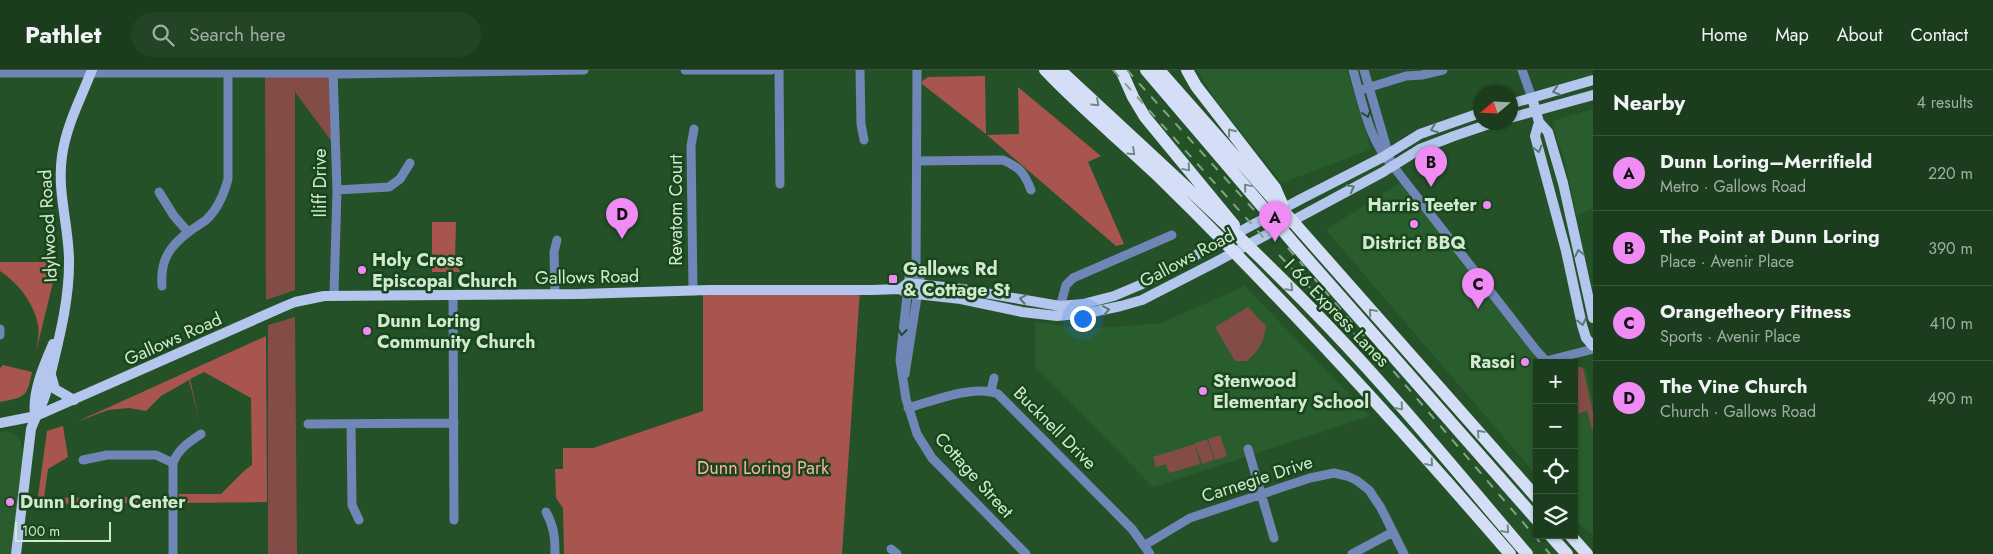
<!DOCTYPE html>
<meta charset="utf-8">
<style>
:root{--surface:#1b3d1d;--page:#244426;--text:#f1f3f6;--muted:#a0aea4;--line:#39563b;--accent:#f08bf6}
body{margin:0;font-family:Jost,sans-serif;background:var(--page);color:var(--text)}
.controls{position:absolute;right:15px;bottom:15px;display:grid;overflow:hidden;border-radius:0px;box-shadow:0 1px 4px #0004}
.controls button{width:45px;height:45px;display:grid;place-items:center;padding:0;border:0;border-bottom:1px solid var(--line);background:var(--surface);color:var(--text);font:25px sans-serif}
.compass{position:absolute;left:1473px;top:15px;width:45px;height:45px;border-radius:50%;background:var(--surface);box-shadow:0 1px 4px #0004;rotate:251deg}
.scale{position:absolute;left:15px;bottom:12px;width:96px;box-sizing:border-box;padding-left:5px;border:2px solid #d1e9d0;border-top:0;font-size:14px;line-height:18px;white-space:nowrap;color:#d1e9d0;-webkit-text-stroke:4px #19461c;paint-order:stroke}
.you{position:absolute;left:1082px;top:248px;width:18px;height:18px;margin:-12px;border:4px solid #fff;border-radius:50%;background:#1a73e8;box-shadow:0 0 0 8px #1a73e833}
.badge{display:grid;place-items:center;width:32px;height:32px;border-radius:50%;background:var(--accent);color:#111;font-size:16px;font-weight:700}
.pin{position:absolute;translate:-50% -41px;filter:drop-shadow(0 1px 2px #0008)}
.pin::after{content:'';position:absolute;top:26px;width:18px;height:15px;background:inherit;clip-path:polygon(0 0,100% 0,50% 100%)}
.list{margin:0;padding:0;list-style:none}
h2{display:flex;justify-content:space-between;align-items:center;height:65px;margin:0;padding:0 20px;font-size:21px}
h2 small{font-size:16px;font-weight:400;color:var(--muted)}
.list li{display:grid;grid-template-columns:32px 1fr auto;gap:15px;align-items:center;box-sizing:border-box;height:75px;padding:0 20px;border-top:1px solid var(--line)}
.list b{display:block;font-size:19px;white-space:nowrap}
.list p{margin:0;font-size:16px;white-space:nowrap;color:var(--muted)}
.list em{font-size:16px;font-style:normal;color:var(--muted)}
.icon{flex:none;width:28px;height:28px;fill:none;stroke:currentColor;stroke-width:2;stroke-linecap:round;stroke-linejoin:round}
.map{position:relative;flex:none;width:1593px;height:484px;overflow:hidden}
header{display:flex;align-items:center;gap:30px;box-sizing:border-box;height:70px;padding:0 25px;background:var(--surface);border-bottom:1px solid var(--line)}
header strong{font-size:24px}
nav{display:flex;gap:28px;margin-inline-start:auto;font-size:18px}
.search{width:350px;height:45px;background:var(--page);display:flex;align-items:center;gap:12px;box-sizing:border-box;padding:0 18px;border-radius:28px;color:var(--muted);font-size:19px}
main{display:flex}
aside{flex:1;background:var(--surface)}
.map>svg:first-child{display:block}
.built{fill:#2a5d2d}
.green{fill:#844c47}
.forest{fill:#a8544f}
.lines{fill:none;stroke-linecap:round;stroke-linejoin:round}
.minor{stroke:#7086b6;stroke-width:9}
.major{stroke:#b4c6ed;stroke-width:10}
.highway{stroke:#d4dff7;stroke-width:12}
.rail{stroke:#81a382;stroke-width:2;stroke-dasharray:9 9;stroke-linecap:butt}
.oneway{stroke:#577970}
.oneway2{stroke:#6d8b7f}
.oneway3{stroke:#224c2b}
.poi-dot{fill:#f08bf6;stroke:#19461c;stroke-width:2}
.labels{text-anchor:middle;stroke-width:5;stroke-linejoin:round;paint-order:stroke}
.street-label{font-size:18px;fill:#d1e9d0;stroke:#19461c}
.poi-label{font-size:18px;font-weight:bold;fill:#d1e9d0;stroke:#19461c;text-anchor:start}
.park-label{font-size:18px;fill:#f7b0aa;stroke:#19461c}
</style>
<header>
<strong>Pathlet</strong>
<div class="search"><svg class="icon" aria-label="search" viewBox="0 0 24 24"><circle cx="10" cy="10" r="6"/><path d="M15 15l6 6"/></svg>Search here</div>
<nav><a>Home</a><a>Map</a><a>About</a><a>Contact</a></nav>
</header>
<main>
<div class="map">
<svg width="1593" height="484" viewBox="0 0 1593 484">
<rect width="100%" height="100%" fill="#245127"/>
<!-- built -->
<path class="built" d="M1197 0H1347L1371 79 1282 113 1217 32Z
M1593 39V138L1577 146 1565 92 1554 58 1555 50Z
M1409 107V112L1504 238 1547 286 1571 283 1573 293H1537V406L1326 160Z
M1245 216 1370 346 1153 417 1035 296V252L1086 259 1161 253Z
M1574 295 1586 299 1593 331V465L1574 450Z
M6 361 16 364 21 371 22 379H27L12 484H0V362Z"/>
<!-- green -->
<path class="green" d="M331 0 332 72 295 22V220L266 230 265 2Z
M1248 237 1266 256C1264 272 1259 281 1247 291H1235L1215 257Z
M295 247 297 484H268V255Z
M1577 296 1583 298 1593 343V360H1592L1588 343 1586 341 1574 345V297Z
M1220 365 1227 386 1215 390 1208 369Z
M1207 369 1214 390 1202 394 1195 373Z
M1195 374 1200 394 1169 403 1166 394 1156 397 1153 387Z"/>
<!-- forest -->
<path class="forest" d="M985 6 986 64 922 14V11L928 7Z
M1018 17 1101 86 1088 92 1124 174 1116 176 987 65 1019 64Z
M432 152H456L455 190 460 202H432Z
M0 192H56L55 204 36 282C37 274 40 263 38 255 34 233 18 213 0 201Z
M703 220H860L842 484H564L563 438 556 428 555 399H563V378H593L703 341Z
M266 266 267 432 179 433V424H221L245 400 252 395 251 328 204 302 190 309 199 349 189 310 161 326 146 341 129 338 108 340 74 353Z
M3 295 32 302C27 328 25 327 0 332V298Z
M63 356 68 387 48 399 44 428 164 427V433L37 434 47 361Z"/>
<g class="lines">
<!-- minor -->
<path class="minor" d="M333 0 337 120 334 225
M685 0H771
M779 0 780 114
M860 0 861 54 864 70
M1353 0C1362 31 1370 74 1393 96L1536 280 1546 291 1593 279
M1364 0 1390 89
M1522 0 1532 28
M0 3H328L340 4 584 0
M1364 19 1406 6 1422 5 1443 0
M917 91 1003 90C1020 98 1024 102 1031 120
M337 120 389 117 400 109 410 93
M159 122 174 146 188 162
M916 201 909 207 900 290 906 329 917 364 932 388 1026 484
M162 216C160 191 169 176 190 161 195 157 201 154 206 150 218 139 224 124 228 109V0
M693 221 691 76 694 59
M555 224 554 182 557 170
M453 225 454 450
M1059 241 1066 215 1073 208 1172 165
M0 259V265
M905 304 920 208 916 201 917 0
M991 321 994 308
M908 338C933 331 974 314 998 324L1132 459 1150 484
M308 354 454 353
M351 354 352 435 359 450
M1248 379 1274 468
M83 390 107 385H156L173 393
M546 442C554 456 555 468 555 484
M1145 475 1190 448 1310 408 1334 403 1347 406 1356 410 1369 420 1381 438 1404 484
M891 479 897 484
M173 484V393C178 379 189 372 201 364
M1352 484 1393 462"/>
<!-- major -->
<path class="major" d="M1532 28 1539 52 1548 62 1563 113 1593 248
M1510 34 1593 10
M1510 48 1593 25
M1539 52 1535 66 1566 181 1582 255 1586 268 1593 276
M900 219 907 223 961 229 1022 242 1057 246 1088 243 1121 236 1142 230 1214 193 1383 102 1420 79 1454 66 1495 52
M51 305 55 319 74 330
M35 345C32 322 44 295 53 274
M0 353 36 346 283 237 295 232 324 226 580 224 709 220H872L900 219 908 213 962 219 1060 236 1083 234 1114 226 1140 215 1301 129 1383 87 1420 64 1480 43
M16 484 31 359C36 345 44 333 47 319 57 276 70 232 69 188 68 153 57 121 62 86 66 56 81 28 92 0"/>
<!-- highway -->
<path class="highway" d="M1045 0C1080 37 1119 69 1156 104 1280 225 1397 353 1510 484
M1060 0C1150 84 1243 167 1328 256 1398 329 1462 408 1527 484
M1121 0 1133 27 1145 47 1234 155
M1146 0 1296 176 1537 450
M1159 0 1537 428
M1187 0 1196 16 1275 118 1282 134
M1550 465 1567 484
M1570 465 1587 484"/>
<!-- rail -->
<path class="rail" d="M1113 0 1264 168
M1127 0 1273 161
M1288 178 1550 484
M1279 185 1360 270"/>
</g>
<!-- one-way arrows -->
<defs><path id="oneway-chevron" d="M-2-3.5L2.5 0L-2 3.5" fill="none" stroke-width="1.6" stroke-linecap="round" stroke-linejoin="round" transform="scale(1.25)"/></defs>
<g class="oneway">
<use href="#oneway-chevron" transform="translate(1556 21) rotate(164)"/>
<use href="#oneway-chevron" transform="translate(1434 59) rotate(159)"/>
<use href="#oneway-chevron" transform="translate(1538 79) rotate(75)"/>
<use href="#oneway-chevron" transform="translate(1351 118) rotate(-28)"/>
<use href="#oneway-chevron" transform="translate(1579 183) rotate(-103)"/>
<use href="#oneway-chevron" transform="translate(1023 229) rotate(-170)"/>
<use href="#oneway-chevron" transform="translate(1106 240) rotate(-11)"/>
<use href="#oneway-chevron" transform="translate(1582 252) rotate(76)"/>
</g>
<g class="oneway2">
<use href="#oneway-chevron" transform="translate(1096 33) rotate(43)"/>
<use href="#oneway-chevron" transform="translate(1231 62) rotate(-128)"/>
<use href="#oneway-chevron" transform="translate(1132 82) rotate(43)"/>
<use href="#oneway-chevron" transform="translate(1187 98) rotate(50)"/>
<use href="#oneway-chevron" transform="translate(1247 117) rotate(-130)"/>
<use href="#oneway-chevron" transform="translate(1290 218) rotate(45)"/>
<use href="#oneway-chevron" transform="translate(1372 242) rotate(-131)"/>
<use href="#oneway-chevron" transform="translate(1400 337) rotate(49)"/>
<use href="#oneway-chevron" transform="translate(1480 363) rotate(-132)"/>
<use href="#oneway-chevron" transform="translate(1430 393) rotate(49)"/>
<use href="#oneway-chevron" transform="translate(1506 460) rotate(49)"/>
</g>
<g class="oneway3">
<use href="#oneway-chevron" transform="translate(1367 44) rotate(72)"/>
<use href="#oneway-chevron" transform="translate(902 262) rotate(96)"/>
</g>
<!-- markers -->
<g class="poi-dot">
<circle cx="1487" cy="135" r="5"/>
<circle cx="1414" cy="154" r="5"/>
<circle cx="362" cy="200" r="5"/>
<rect x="888" y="204" width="10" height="10" rx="2.5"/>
<circle cx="367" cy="261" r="5"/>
<circle cx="1525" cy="292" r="5"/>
<circle cx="1203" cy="321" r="5"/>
<circle cx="10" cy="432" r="5"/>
</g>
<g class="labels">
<!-- street labels -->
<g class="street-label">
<text transform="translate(320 113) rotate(-90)" y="6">Iliff Drive</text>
<text transform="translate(676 140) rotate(-90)" y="6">Revatom Court</text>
<text transform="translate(48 156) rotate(-93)" y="6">Idylwood Road</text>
<text transform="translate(1187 188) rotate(-28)" y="6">Gallows Road</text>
<text transform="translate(587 207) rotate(-1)" y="6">Gallows Road</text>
<text transform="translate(1337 243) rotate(46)" y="6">I 66 Express Lanes</text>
<text transform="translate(173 269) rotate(-24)" y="6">Gallows Road</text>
<text transform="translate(1055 358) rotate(45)" y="6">Bucknell Drive</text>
<text transform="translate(974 405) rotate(48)" y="6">Cottage Street</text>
<text transform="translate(1257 409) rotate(-18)" y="6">Carnegie Drive</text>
</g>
<!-- poi labels -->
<g class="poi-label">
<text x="1477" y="141" text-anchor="end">Harris Teeter</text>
<text x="1414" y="179" text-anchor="middle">District BBQ</text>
<text x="372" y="196">Holy Cross<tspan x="372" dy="21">Episcopal Church</tspan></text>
<text x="903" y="205">Gallows Rd<tspan x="903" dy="21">&amp; Cottage St</tspan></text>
<text x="377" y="257">Dunn Loring<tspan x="377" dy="21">Community Church</tspan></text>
<text x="1515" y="298" text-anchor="end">Rasoi</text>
<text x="1213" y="317">Stenwood<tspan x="1213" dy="21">Elementary School</tspan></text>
<text x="20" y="438">Dunn Loring Center</text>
</g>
<!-- park labels -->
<g class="park-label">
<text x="763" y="404">Dunn Loring Park</text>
</g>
</g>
</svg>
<div class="controls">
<button>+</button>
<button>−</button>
<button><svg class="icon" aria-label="locate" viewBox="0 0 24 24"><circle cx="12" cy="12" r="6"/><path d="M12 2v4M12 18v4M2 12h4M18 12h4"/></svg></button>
<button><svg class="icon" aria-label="layers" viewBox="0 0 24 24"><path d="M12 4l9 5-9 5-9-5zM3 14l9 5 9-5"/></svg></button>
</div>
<svg class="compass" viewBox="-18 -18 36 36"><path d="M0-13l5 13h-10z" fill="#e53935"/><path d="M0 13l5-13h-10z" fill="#a0aea4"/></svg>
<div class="scale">100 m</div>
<div class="you"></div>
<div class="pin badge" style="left:1275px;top:172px">A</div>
<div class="pin badge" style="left:1431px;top:117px">B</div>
<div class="pin badge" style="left:1478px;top:239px">C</div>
<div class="pin badge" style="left:622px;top:169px">D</div>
</div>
<aside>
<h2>Nearby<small>4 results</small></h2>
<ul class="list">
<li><span class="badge">A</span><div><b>Dunn Loring–Merrifield</b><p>Metro · Gallows Road</p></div><em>220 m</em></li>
<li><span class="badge">B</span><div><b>The Point at Dunn Loring</b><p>Place · Avenir Place</p></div><em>390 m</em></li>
<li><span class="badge">C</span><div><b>Orangetheory Fitness</b><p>Sports · Avenir Place</p></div><em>410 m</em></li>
<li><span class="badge">D</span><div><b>The Vine Church</b><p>Church · Gallows Road</p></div><em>490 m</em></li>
</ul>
</aside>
</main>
